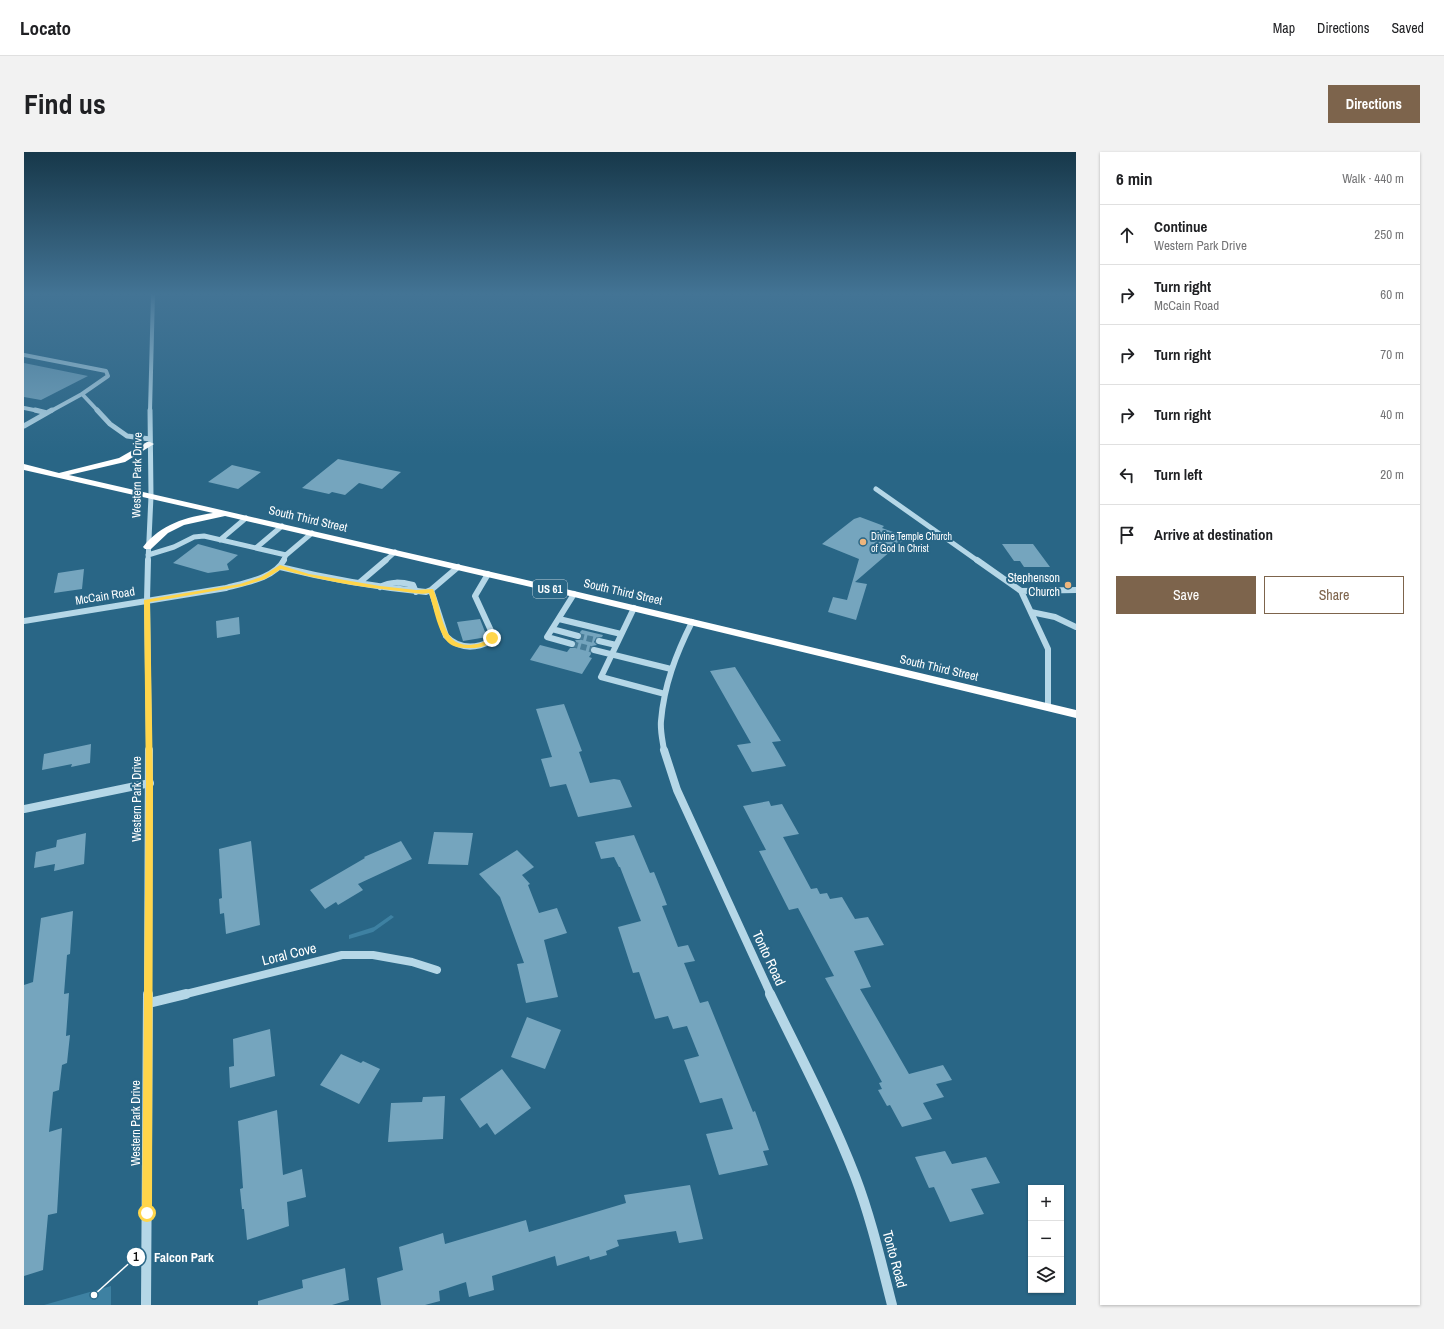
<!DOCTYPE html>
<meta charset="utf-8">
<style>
:root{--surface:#fff;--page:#f2f2f2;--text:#202124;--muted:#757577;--line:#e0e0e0;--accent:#7d644c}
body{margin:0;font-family:"Archivo Narrow",sans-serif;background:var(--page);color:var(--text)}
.controls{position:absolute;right:12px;bottom:12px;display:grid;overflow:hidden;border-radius:0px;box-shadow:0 1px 3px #0004}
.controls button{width:36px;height:36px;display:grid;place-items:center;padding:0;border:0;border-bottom:1px solid var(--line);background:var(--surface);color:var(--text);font:20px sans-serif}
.stop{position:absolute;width:12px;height:12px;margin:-9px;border:3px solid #ffd54a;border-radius:50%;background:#fff}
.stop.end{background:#ffd54a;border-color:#fff;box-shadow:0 1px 4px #0008}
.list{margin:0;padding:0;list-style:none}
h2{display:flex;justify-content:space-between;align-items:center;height:52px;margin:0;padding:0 16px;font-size:17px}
h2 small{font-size:13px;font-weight:400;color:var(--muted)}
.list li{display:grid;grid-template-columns:26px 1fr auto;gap:12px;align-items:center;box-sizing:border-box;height:60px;padding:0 16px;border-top:1px solid var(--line)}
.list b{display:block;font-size:15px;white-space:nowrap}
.list p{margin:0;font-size:13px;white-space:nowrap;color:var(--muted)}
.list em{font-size:13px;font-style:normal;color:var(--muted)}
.actions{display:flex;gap:8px;padding:12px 16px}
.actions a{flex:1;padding:9px 0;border:1px solid var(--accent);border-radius:0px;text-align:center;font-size:14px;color:var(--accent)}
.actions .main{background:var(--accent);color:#fff}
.icon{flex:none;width:22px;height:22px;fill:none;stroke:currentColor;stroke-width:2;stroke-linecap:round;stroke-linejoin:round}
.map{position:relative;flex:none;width:1052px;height:1153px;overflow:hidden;border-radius:0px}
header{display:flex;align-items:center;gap:24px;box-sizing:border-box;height:56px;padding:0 20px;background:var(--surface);border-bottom:1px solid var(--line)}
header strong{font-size:19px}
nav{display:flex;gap:22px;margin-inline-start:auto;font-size:14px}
.intro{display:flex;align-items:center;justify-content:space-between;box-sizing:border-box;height:96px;padding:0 24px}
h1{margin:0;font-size:28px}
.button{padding:10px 18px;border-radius:0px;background:var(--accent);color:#fff;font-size:14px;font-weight:700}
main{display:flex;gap:24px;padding:0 24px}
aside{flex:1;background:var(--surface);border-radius:0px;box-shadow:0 1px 3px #0004}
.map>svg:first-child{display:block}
.green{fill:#3e81a2}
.building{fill:#75a5be}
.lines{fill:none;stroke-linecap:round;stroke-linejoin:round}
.minor-tunnel{stroke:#497d98;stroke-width:6;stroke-dasharray:6 3;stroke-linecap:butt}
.minor-far4{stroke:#b5d7e7;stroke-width:4}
.minor-far3{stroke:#b5d7e7;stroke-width:5}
.minor-far2{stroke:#b5d7e7;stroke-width:6}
.minor-far1{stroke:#b5d7e7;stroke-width:8}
.minor{stroke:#b5d7e7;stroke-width:10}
.highway{fill:#fff;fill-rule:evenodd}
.route{fill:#ffd54a}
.poi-dot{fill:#eeb57c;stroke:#296686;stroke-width:1.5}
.labels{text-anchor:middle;stroke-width:4;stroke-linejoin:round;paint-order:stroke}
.far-poi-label{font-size:10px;fill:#fff;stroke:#296686;text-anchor:start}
.shield{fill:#296686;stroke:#bfd1db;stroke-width:1}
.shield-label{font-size:11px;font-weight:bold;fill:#fff}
.street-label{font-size:12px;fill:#fff;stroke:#296686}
.poi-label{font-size:12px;fill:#fff;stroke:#296686;text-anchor:end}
.near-street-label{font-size:14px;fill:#fff;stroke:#296686}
.leader{fill:none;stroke:#fff;stroke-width:1.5}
.callout-dot{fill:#fff;stroke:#296686;stroke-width:1.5}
.mark-label{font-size:12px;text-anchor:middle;font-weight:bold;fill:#111}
.callout-label{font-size:13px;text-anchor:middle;font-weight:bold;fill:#fff;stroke:#296686;stroke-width:4;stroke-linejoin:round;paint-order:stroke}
</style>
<header>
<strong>Locato</strong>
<nav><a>Map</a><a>Directions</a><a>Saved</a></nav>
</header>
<div class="intro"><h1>Find us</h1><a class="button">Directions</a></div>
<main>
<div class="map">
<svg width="1052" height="1153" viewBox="0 0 1052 1153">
<rect width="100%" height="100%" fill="#296686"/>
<!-- green -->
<path class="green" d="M367 763 370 765 349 780 325 787V783L350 775Z
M87 1134V1153H20Z"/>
<!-- building -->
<path class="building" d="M0 211 64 224 17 248 0 245Z
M314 307 357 316 377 320 358 337 335 331 321 343 308 340 305 342 278 336Z
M208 313 237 320 214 337 184 330Z
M836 365 860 374 858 376 883 385 831 430 843 432 832 468 804 460 809 445 823 448 835 407 798 392 830 367Z
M174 392 214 403 203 412 205 418 184 421 149 411Z
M978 392H1009L1026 415H1000L996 409H990Z
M60 417 58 437 30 441 34 421Z
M215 465 216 482 193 486 192 469Z
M456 467 463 485 439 489 433 470Z
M558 478 579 483 578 485 572 486 570 490 573 493 568 494 566 496 567 502 565 505 568 506 558 522 506 508 516 493 543 500 546 496H551L553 491 551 488H556L558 486 556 480Z
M711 515 757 589 748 590 762 614 728 620 713 593 727 591 686 519Z
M540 552 558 599 555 600 566 631 590 627 596 628 608 655 554 665 542 632 526 635 517 607 528 605 512 557Z
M67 592 66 611 47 615 48 612 18 618 20 602Z
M745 649 747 654 758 652 775 682 759 685 787 737 793 736 796 742 803 741 806 747 818 745 831 767 844 765 860 793 830 799 847 835 836 837 885 922 919 913 928 928 912 932 920 945 899 951 908 967 878 975 866 953 863 954 854 938 858 937 855 931 858 930 801 826 810 824 774 756 765 758 735 699 742 698 719 654Z
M410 680 449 681 444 713 404 712Z
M62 681 60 712 30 719 31 712 10 716 12 700 32 695 33 688Z
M610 683 626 721 630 720 640 745 643 753 638 754 654 795 664 793 671 809 660 811 676 851 684 849 729 960 731 959 745 998 739 999 744 1013 695 1023 682 982 709 977 698 946 676 951 660 908 675 904 663 874 649 877 644 864 631 867 615 820 609 821 594 775 617 769 596 715H595L590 705 577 707 571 690Z
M227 689 236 773 202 782 200 761 196 762 195 747 198 746 195 697Z
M377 689 388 707 334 732 339 738 314 753 312 750 301 757 286 738 341 706 340 705Z
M493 698 510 715 498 723 506 732 504 733 515 761 533 756 543 781 520 788 534 845 502 851 493 812 500 811 476 745 455 722Z
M49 759 46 802 43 803 40 842 45 841 42 884 46 883 43 911 38 913 35 938 29 940 25 980 38 976 33 1061 24 1063 19 1118 0 1124V833L9 830 17 766Z
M503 865 537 878 521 917 487 905Z
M246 877 251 924 206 936 205 915 210 914 209 887Z
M317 902 337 911 339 909 356 917 335 952 296 933Z
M478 917 507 956 471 983 463 971 456 976 436 947Z
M421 944 419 987 364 990 367 951 398 950 399 945Z
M253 958 259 1023 278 1017 282 1045 263 1050 265 1074 223 1088 220 1057H218L216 1037 219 1036 214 969Z
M921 999 928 1012 962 1005 976 1031 947 1037 960 1062 926 1070 910 1035 905 1036 891 1005Z
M666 1033 679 1087 655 1091 652 1079 593 1088 595 1094 582 1099 583 1103 566 1108 565 1104 533 1114 531 1104 468 1124 470 1138 445 1145 442 1130 415 1139 416 1149 401 1153H357L353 1126 379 1118 375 1095 419 1081 421 1092 502 1068 505 1080 602 1051 600 1043Z
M321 1116 325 1148 308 1153H234V1149L279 1136 278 1128Z"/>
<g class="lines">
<!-- minor-tunnel -->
<path class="minor-tunnel" d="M554 484 575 489
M548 492 570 498"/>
<!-- minor-far4 -->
<path class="minor-far4" d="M0 203 82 219 84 224 58 242
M0 256 15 259
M27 259 58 242 74 259
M126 259 129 142"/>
<!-- minor-far3 -->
<path class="minor-far3" d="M11 258 23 261
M73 258 86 272 103 284 126 287
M0 274 28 258
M852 337 954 409
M196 388 222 366
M232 396 258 374
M124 403 150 395 170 385 180 384 262 403
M124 409 127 344 126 258
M259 409 262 403 288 381
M361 409 371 400"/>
<!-- minor-far2 -->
<path class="minor-far2" d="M124 408 123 448 125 599
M953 408 997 439 1024 497V555
M256 415C304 427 352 435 402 440L407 438 434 415
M335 431 362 408
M356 435C367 429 377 430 389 433L392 440
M407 438 422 484C435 497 451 497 467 489L469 483 451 444 464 422
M997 439 1052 438
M610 456 577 525 641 542
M1007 460 1031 465 1052 475
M535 467 597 482
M0 469 202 436C220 431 251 426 260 408
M528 477 554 484
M575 489 592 493
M548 492 523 485 550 442
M570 498 647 517
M640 599C639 590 636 579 637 569 640 533 652 502 668 470"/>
<!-- minor-far1 -->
<path class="minor-far1" d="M640 598 653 638 747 843
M0 657 126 631
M124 843 125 598
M158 843 318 803H349L388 810 413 818"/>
<!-- minor -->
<path class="minor" d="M746 842C775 902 807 962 831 1024 847 1066 857 1110 868 1153
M125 851 162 842
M122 1153 124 842"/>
<!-- highway -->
<path class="highway" d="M123 290H126L130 292 101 310 45 323 550 439 1052 558V566L550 445 201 364 160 373 144 381 127 397H121L119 395C137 372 162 365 189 361L0 318V312L35 321 95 306Z"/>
</g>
<!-- sky -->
<linearGradient id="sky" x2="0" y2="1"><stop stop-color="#17384a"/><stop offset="0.47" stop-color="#437495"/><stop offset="1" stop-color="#437495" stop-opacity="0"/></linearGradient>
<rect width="1052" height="303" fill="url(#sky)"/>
<!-- route -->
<path class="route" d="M256 413 285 422 356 434 392 438 409 437C418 456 417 493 444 493 454 492 459 492 466 485L471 486C464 494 457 496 447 496 440 496 431 496 426 492 414 483 410 455 405 441 396 443 384 440 375 439 335 435 295 428 257 417L241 427 219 434 126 450 129 631 128 1061 127 1065 123 1066 120 1065 118 1061 122 631 120 448 216 432 237 425Z"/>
<!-- markers -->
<g class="poi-dot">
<circle cx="839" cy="390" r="4"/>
<circle cx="1044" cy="433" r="4"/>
</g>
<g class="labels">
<!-- far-poi labels -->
<g class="far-poi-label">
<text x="847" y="388">Divine Temple Church<tspan x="847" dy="12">of God In Christ</tspan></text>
</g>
<!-- shield labels -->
<rect class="shield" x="509" y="428" width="34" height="18" rx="3"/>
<g class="shield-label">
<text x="526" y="441">US 61</text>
</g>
<!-- street labels -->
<g class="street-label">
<text transform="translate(113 323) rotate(-89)" y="4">Western Park Drive</text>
<text transform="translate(284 367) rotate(13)" y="4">South Third Street</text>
<text transform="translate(599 440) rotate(13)" y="4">South Third Street</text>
<text transform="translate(81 444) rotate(-9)" y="4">McCain Road</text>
<text transform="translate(915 516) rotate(13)" y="4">South Third Street</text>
<text transform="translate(113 647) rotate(-90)" y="4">Western Park Drive</text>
<text transform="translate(112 971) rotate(-90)" y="4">Western Park Drive</text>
</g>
<!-- poi labels -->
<g class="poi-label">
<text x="1036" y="430">Stephenson<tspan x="1036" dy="14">Church</tspan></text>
</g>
<!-- near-street labels -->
<g class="near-street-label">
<text transform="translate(265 802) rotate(-14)" y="5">Loral Cove</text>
<text transform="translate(745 806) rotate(65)" y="5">Tonto Road</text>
<text transform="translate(871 1107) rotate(75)" y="5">Tonto Road</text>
</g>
</g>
<!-- callouts -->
<path class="leader" d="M70 1143L112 1105"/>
<g class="callout-dot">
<circle cx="70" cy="1143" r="4"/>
<circle cx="112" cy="1105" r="10"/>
</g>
<g class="mark-label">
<text x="112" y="1109">1</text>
</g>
<g class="callout-label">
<text x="160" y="1110">Falcon Park</text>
</g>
</svg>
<div class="controls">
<button>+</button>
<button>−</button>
<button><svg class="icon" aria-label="layers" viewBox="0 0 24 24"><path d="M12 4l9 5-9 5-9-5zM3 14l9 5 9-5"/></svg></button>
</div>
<div class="stop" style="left:123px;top:1061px"></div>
<div class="stop end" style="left:468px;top:486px"></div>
</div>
<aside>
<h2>6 min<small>Walk · 440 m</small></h2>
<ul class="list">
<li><svg class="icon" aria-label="ahead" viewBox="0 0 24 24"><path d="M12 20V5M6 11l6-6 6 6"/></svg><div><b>Continue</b><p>Western Park Drive</p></div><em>250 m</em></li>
<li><svg class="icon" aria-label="right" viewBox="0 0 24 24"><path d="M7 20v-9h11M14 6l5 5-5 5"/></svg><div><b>Turn right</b><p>McCain Road</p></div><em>60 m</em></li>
<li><svg class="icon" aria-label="right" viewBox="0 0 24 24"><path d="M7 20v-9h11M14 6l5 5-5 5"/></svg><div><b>Turn right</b></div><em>70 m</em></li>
<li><svg class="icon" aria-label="right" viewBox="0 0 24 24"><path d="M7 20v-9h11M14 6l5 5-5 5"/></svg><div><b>Turn right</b></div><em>40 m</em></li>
<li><svg class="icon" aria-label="left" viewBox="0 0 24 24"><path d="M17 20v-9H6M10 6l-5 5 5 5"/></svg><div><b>Turn left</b></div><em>20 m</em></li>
<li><svg class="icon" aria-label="arrive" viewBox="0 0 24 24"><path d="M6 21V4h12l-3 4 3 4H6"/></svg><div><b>Arrive at destination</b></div></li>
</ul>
<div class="actions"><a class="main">Save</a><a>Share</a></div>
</aside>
</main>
